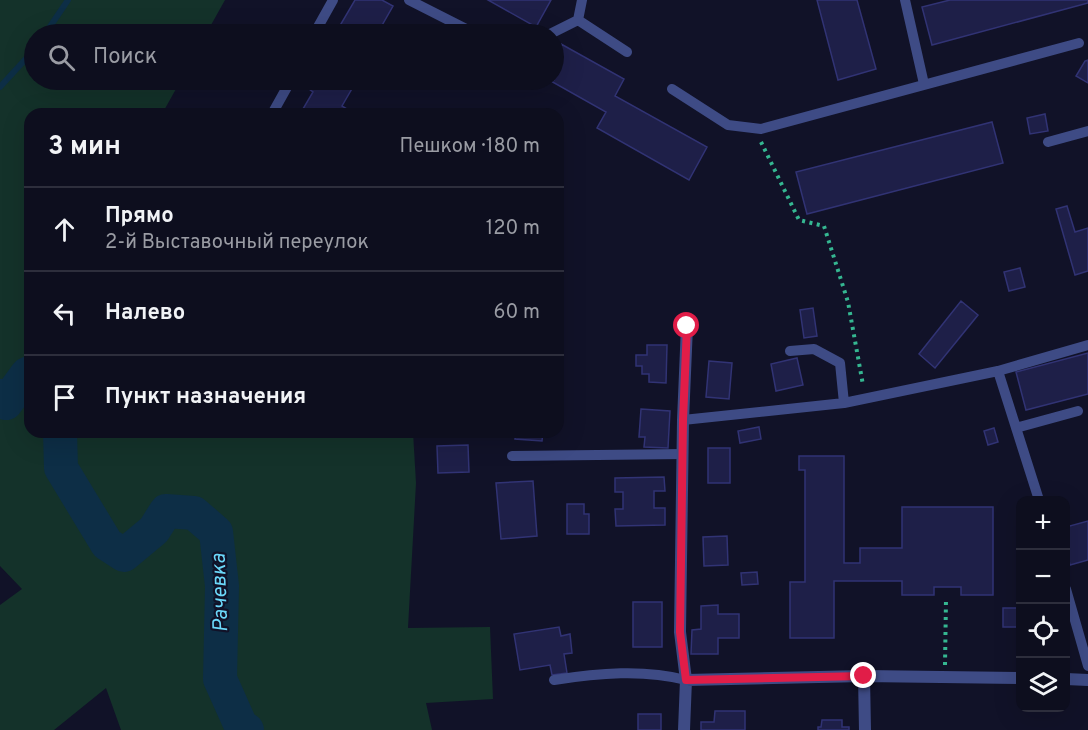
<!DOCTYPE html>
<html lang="ru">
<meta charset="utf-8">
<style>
:root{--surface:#0d0e1e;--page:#1b1c2b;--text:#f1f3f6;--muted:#9a9ca4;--line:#2d2e3c}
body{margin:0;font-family:Overpass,sans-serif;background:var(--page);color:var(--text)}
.controls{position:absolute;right:18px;bottom:18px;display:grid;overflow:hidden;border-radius:12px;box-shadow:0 6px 24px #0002}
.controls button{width:54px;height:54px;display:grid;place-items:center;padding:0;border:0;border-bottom:2px solid var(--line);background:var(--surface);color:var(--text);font:30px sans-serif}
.stop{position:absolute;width:18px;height:18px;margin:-14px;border:4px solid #e11d48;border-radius:50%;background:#fff}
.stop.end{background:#e11d48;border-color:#fff;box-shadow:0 2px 6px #0008}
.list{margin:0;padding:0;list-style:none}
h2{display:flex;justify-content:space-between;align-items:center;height:78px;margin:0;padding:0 24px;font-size:26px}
h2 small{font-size:20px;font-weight:400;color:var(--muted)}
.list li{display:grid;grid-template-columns:39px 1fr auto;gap:18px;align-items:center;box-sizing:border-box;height:84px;padding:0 24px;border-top:2px solid var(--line)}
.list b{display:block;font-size:22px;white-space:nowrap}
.list p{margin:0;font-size:20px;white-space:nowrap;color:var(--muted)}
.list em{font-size:20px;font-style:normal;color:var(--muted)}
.icon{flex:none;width:33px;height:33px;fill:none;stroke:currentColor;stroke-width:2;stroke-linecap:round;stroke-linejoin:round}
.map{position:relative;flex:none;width:1088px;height:730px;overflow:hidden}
.search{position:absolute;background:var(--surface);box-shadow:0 6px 24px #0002;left:24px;top:24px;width:540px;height:66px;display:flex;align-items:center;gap:15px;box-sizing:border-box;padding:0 21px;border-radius:33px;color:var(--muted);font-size:22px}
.panel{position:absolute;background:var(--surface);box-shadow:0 6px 24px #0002;left:24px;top:108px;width:540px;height:330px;border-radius:18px}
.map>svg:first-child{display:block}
.green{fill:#14322a}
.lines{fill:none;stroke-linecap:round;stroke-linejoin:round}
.stream{stroke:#0d2e46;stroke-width:6}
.river{stroke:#0d2e46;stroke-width:34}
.building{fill:#1e1f48;stroke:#313374;stroke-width:1.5}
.path{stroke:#35b791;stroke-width:4;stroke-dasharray:3 4.5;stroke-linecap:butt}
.lane{stroke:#3e4b85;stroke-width:10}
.street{stroke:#3e4b85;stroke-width:12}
.route{stroke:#e11d48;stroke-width:8}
.labels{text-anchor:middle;stroke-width:4.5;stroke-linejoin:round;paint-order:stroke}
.water-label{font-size:21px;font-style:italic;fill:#6bd8fa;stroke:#111228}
</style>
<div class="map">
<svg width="1088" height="730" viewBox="0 0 1088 730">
<rect width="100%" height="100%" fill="#111228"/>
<!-- green -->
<path class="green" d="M0 0H225L206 34H34V80H181L162 114H30V432H413L416 483 408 628 490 627 493 699 426 703 432 730H121L106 688 54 730H0V605L22 589 0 566Z"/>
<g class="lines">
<!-- stream -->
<path class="stream" d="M45 34 68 0
M0 87 34 50"/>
<!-- river -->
<path class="river" d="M0 396 6 403 27 374 30 373
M60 432 61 468 107 544 124 555 154 530 166 511 194 513 216 532 222 586 220 679 241 726 247 730"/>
</g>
<!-- building -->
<path class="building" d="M355 0H382L393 6 377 34H335Z
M488 0H551L536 27Z
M817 0H857L876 69 838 80Z
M950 0H1088V3L932 45 922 7Z
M561 44 624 79 615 96 707 147 689 180 597 128 606 112 549 80H554V58Z
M1088 60V83L1076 76 1085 61Z
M315 80H357L342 106 347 109 345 114H300L313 92 309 89Z
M1045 114 1048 131 1030 134 1027 118Z
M992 122 1003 163 807 214 796 172Z
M1067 206 1075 232 1088 228V271L1075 275 1056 209Z
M1020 268 1025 287 1009 291 1004 272Z
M961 301 978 315 935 368 919 354Z
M813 308 817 336 804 338 800 310Z
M647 345H667L666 383 649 382V374H642V366H636V355H647Z
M1088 353V394L1026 410 1016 372Z
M797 358 803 385 776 391 771 364Z
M709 361 732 363 729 399 706 397Z
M641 409 670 411 668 448 644 447 645 437H639Z
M759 427 761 439 740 443 738 431Z
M994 428 998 442 988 445 984 431Z
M516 432H543L542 441 515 439Z
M468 445 469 472 438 473 437 446Z
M708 448H730V483H708Z
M799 456H844V563H860V548H902V507H993V595H961V587H934V595H902V581H834V638H790V582H805V470H799Z
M664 477 665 491H654V508H665V525L616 526 615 509H623V492H615V478Z
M533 481 537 536 501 539 496 483Z
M567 504H584V514H589V534H567Z
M1088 521V560L1070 565 1066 548V527Z
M727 536 728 565 704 566 703 537Z
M757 572 758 584 742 585 741 573Z
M633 602H662V647H633Z
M718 605V614H739V638H718V654H691L692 630 701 629V606Z
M1003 608H1020V627H1003Z
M559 627 561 636 570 634 572 653 564 654 567 673 552 675 550 665 520 670 514 634Z
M715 711H745V730H701V722H714Z
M638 714H661V730H638Z
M822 720H842V727H849V730H818V727H821Z"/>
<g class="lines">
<!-- path -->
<path class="path" d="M761 142 799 220 824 226 848 302 863 385
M945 665 946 599"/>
<!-- lane -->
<path class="lane" d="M409 0 476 34
M582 0 578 20 627 52
M905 0 924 84
M314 34 333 0
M550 34 578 20
M672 89 728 125 761 129 1079 43
M272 114 291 80
M1048 142 1088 131
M790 351 814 349 840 363 844 403
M998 371 1039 500
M683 420 844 403 998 371 1088 345
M1016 428 1078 411
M512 456 683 454
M1066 589 1088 666
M554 680C598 673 644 669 686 680"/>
<!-- street -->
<path class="street" d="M864 676 865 730
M1066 679 1088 680
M686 680 864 676 1020 678
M684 730 686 680 680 632 683 420 687 326"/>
</g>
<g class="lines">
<!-- route -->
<path class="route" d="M687 326 683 420 680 632 686 680 864 676"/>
</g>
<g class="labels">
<!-- water labels -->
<g class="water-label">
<text transform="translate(219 593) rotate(-92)" y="7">Рачевка</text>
</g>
</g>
</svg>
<div class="controls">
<button>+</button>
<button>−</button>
<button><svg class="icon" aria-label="locate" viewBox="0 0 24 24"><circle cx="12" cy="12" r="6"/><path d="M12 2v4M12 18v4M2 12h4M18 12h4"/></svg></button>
<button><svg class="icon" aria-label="layers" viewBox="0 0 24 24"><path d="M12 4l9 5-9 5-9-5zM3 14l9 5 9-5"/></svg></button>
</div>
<div class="stop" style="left:687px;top:326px"></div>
<div class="stop end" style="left:864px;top:676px"></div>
<div class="search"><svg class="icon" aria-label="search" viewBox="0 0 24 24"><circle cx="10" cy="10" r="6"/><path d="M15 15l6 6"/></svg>Поиск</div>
<section class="panel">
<h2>3 мин<small>Пешком · 180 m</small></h2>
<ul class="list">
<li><svg class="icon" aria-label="ahead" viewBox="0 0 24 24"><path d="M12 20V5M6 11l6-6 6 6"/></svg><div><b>Прямо</b><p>2-й Выставочный переулок</p></div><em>120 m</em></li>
<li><svg class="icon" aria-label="left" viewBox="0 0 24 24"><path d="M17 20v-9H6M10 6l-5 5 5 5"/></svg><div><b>Налево</b></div><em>60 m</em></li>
<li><svg class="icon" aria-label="arrive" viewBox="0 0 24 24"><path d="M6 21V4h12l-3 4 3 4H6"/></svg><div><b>Пункт назначения</b></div></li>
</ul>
</section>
</div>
